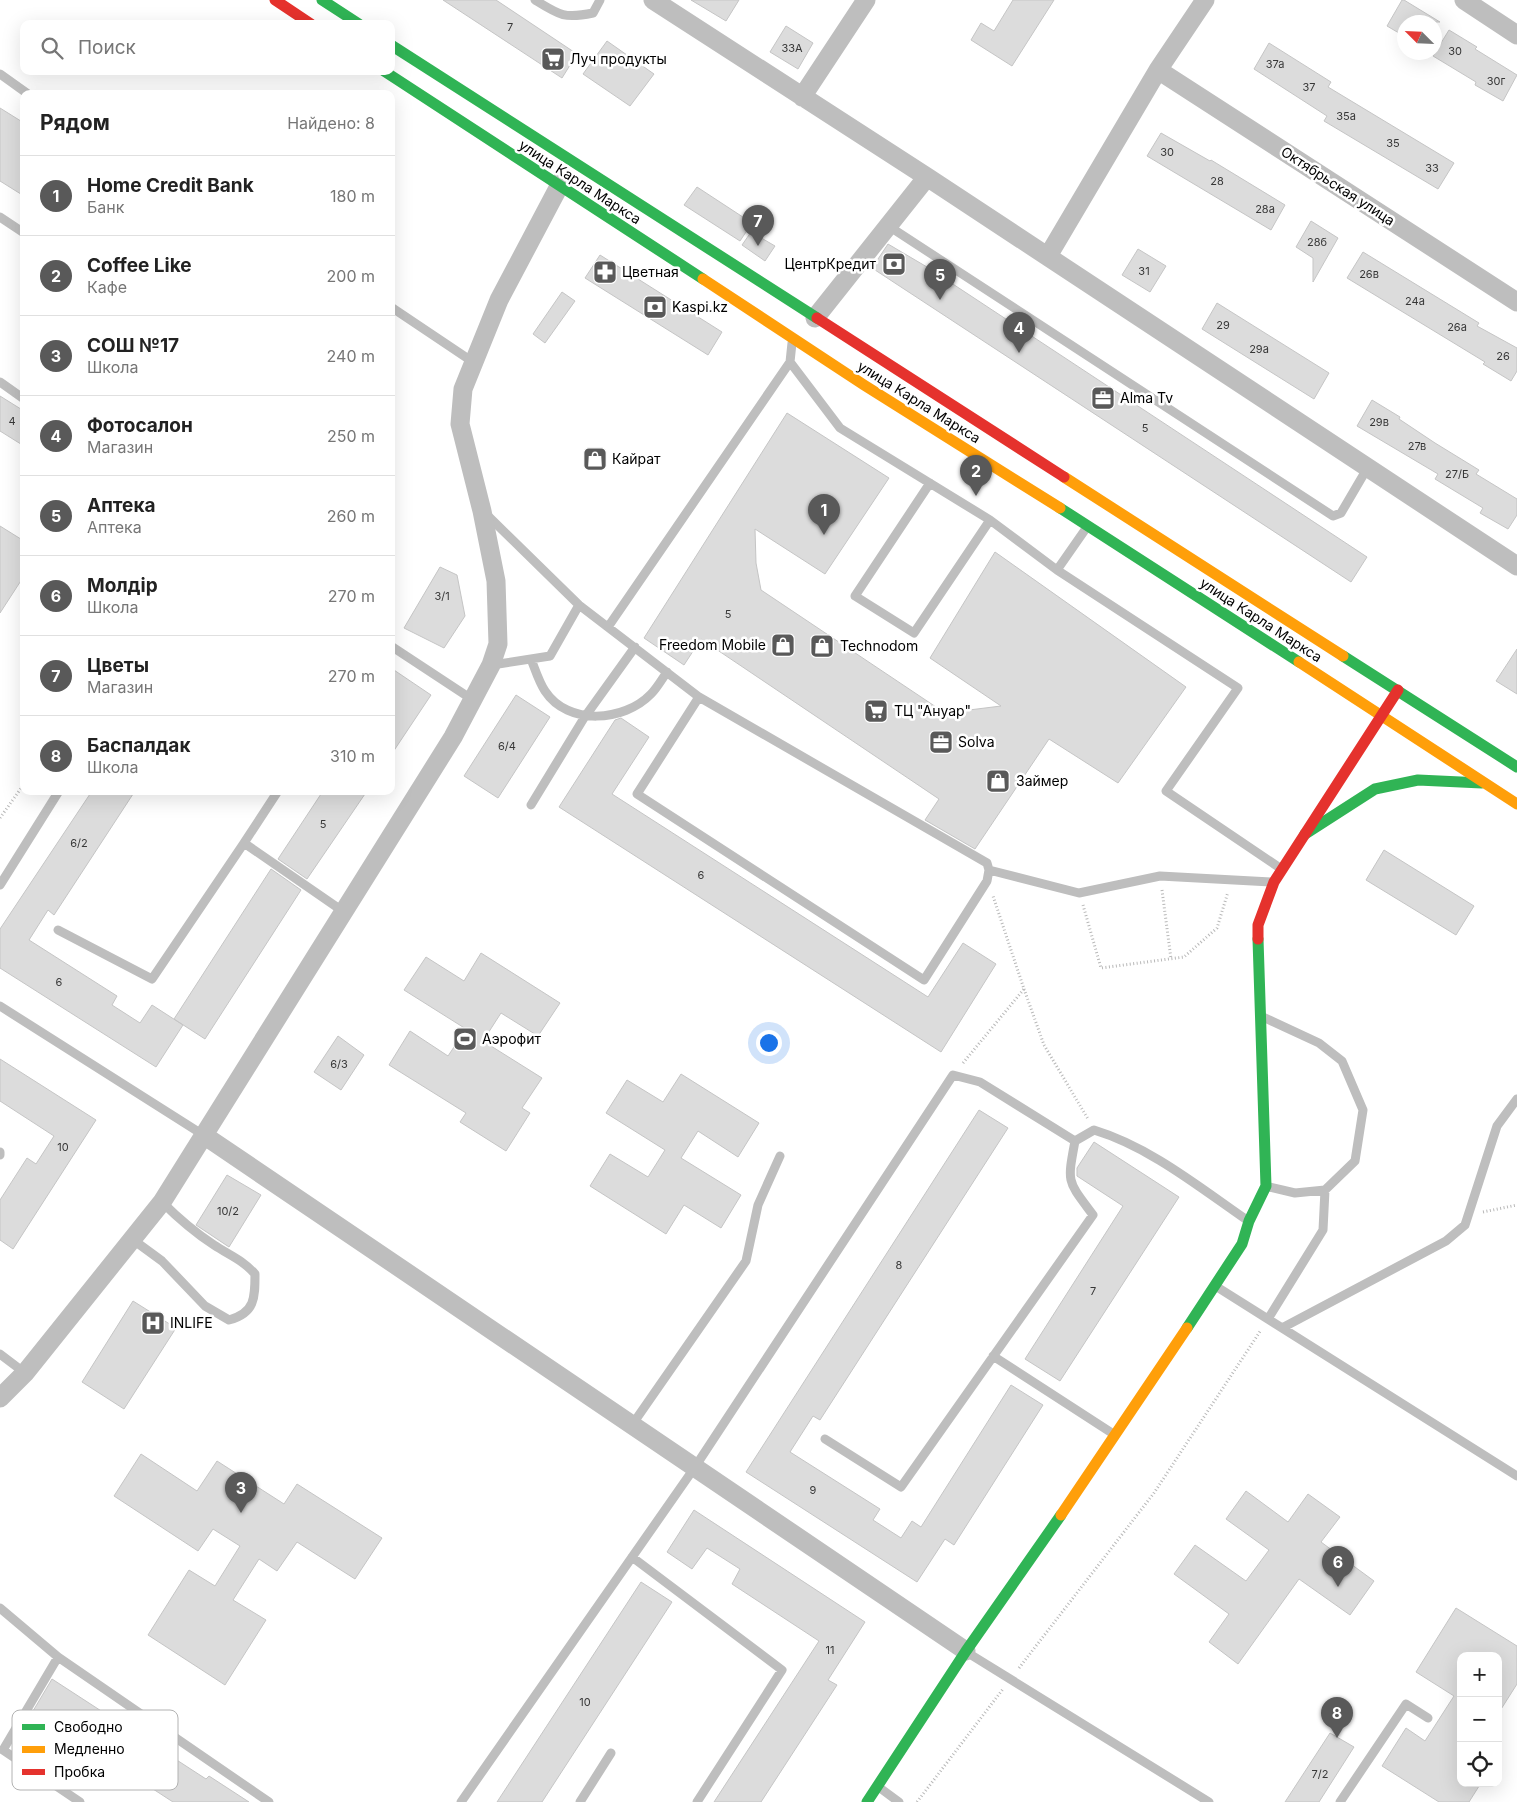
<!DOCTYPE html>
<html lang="ru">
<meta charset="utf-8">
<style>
:root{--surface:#fff;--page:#f6f6f6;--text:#222;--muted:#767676;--line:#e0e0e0;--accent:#595959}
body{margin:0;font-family:Inter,sans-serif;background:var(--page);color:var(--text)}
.controls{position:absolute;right:15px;bottom:15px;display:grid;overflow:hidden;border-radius:10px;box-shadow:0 5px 20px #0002}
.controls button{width:45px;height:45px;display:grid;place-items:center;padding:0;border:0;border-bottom:1px solid var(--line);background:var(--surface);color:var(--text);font:25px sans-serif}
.compass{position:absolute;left:1397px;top:15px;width:45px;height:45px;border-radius:50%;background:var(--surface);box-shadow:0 5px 20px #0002;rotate:294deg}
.you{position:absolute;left:768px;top:1042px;width:18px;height:18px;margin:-12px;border:4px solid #fff;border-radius:50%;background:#1a73e8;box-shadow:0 0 0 8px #1a73e833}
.badge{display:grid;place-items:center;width:32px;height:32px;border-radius:50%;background:var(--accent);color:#fff;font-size:16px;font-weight:700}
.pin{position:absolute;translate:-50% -41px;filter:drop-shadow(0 1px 2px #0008)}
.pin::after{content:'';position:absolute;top:26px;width:18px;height:15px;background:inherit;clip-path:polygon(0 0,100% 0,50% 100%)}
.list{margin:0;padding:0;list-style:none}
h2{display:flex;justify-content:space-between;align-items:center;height:65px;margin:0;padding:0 20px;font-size:21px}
h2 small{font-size:16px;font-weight:400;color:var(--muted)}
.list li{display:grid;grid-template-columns:32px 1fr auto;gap:15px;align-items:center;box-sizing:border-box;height:80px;padding:0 20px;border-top:1px solid var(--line)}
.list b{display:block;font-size:19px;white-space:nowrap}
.list p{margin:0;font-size:16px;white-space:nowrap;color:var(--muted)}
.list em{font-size:16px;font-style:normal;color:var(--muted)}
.icon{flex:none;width:28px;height:28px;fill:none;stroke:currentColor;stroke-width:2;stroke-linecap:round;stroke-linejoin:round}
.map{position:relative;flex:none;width:1517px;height:1802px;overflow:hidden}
.search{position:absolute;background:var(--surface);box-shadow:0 5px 20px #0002;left:20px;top:20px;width:375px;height:55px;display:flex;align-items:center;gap:12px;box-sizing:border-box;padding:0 18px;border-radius:10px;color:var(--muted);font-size:19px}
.panel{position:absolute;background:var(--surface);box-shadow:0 5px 20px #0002;left:20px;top:90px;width:375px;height:705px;border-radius:10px}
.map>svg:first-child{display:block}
.building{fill:#dcdcdc;stroke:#c5c5c5}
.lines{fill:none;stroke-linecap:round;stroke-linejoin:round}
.path{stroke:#b8b8b8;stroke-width:3;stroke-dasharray:1 2.5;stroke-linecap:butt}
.lane{stroke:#bebebe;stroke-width:9}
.street{stroke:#bebebe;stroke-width:19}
.fast{stroke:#30b455;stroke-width:11}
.slow{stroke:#ff9f0a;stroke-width:11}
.jam{stroke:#e5322d;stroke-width:11}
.labels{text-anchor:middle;stroke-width:5;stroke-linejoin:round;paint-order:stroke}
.number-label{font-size:11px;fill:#373737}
.poi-label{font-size:14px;fill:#000;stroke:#fff;text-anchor:start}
.street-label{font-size:14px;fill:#000;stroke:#fff}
.key{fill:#fff;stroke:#b2b2b2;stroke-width:1}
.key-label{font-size:14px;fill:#000}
</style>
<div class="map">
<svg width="1517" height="1802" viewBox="0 0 1517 1802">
<rect width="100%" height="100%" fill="#fff"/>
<!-- building -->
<path class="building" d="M443 0H496L577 54 562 78Z
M691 0H739L726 21Z
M1013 0H1054L1012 66 971 40 981 23 994 31Z
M1402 0H1404L1440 22H1404V36L1387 26Z
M786 26 813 43 798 69 770 52Z
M1449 30 1477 47 1475 49 1517 75 1503 101 1475 85 1476 82 1433 56Z
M607 41 654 74 630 106 583 74Z
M1269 43 1331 82 1328 87 1454 163 1438 189 1324 121 1327 116 1254 69Z
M0 108 24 123V196L0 181Z
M1161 133 1210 161 1211 160 1285 205 1271 230 1147 156Z
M697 187 752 223 740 241 684 205Z
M1311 221 1338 238 1313 282V258L1296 247Z
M751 232 775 246 765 261 742 245Z
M888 244 927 267 1367 557 1351 582 872 268Z
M1138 249 1166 266 1150 292 1122 275Z
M1363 252 1479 323 1477 326 1517 348V371L1511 381 1483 364 1485 362 1347 278Z
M600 255 722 332 708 355 585 278Z
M562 292 575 301 545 343 533 334Z
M1217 303 1329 373 1314 399 1202 329Z
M0 396 24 411V446L0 431Z
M1372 400 1400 417 1399 419 1435 443 1479 470 1476 474 1517 499V515L1508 529 1480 513 1483 508 1435 479 1438 474 1357 426Z
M787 413 889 478 825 574 755 529 756 563 761 590 945 713 1001 706 930 658 995 552 1186 687 1118 783 1049 739 975 849 925 820 939 799 701 639 684 665 644 638Z
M0 526 24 541V576L0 613Z
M440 567 457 575 465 616 444 648 404 628Z
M1517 649V694L1496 681Z
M391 668 431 695 391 755Z
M516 695 550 717 498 798 464 776Z
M621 718 649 737 612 794 928 997 963 943 996 964 941 1052 559 807 615 720Z
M92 791H135L54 915 48 910 29 940 117 996 112 1005 140 1023 152 1005 183 1025 156 1067 0 968V929Z
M323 791H367L307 879 278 859Z
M1384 850 1474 906 1456 935 1366 880Z
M271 869 301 890 205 1039 174 1019Z
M481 953 560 1003 538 1036 501 1013 483 1041 542 1078 522 1108 530 1113 506 1151 460 1122 466 1113 389 1065 410 1031 448 1056 466 1029 404 990 426 957 464 981Z
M338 1036 364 1055 341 1090 314 1072Z
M0 1059 96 1120 13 1249 0 1240V1200L27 1158 36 1164 54 1136 0 1101Z
M681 1074 759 1123 738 1157 698 1131 681 1158 741 1195 721 1228 684 1205 666 1234 590 1186 610 1154 648 1177 665 1150 606 1113 627 1080 663 1102Z
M979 1110 1008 1128 820 1420 813 1416 790 1452 880 1509 873 1520 901 1538 912 1521 921 1527 1011 1385 1043 1405 954 1545 945 1539 917 1582 746 1472Z
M1094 1142 1179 1197 1060 1381 1025 1359 1123 1206 1077 1176V1168Z
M227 1175 261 1195 229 1247 196 1225Z
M133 1301 176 1328 124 1409 82 1382Z
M141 1454 197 1491 217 1461 284 1504 297 1484 382 1538 355 1579 297 1542 277 1571 259 1559 233 1600 266 1620 225 1685 148 1635 189 1570 215 1586 240 1546 213 1529 198 1551 114 1496Z
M1246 1491 1288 1522 1308 1494 1340 1517 1321 1542 1374 1581 1350 1615 1299 1579 1238 1664 1209 1642 1229 1614 1174 1574 1195 1545 1246 1581 1269 1550 1226 1519Z
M694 1510 865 1622 828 1680 837 1685 761 1802H714L819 1641 732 1584 740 1569 707 1548 692 1569 667 1552Z
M641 1582 672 1602 542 1802H497Z
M1456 1608 1517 1646V1684L1498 1714V1656H1461V1783H1481L1469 1802H1439L1382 1766 1406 1728 1425 1741 1454 1696 1416 1672Z
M52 1679 206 1779 209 1776 249 1802H173L33 1711Z
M1330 1733 1354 1747 1319 1802H1285Z"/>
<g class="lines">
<!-- path -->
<path class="path" d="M0 818 24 784
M1162 890 1171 959
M1083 905 1101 968 1184 957 1217 928 1228 892
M1024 989 1044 1045 1088 1119
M963 1063 1024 989 993 896
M1483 1212 1517 1205
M1019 1668 1154 1493 1261 1330
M917 1802 1003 1689"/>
<!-- lane -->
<path class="lane" d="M535 0C559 15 564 19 593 13L600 0
M0 74 28 94
M0 217 24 233
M887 225 1333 516 1341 513 1368 467
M391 307 473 362
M790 362 840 428 990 520 1057 570 1087 527
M0 382 24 399
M930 483 855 596 914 633 990 520
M486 514 579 605 699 697 987 863 989 870 1079 893 1160 876 1271 882
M1057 570 1238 688 1166 791 1280 868
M608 627 790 362 792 343
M391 646 473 700
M531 659C535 669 539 682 545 691 568 726 624 722 651 694 657 688 662 679 667 672
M492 665 550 656 579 605
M699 697 637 794 924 980 987 881 989 870
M278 791 244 843 344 912
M531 805 584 718 635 647
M0 885 59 791
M58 930 152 979 244 843
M0 1006 205 1136
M1263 1017 1319 1043 1342 1061 1363 1110 1355 1161 1325 1190 1295 1193 1269 1187
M0 1152V1155
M132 1239 162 1261 205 1306 229 1320C255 1313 255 1298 255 1274 243 1260 229 1255 214 1245 194 1232 178 1218 162 1202
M1217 1287 1517 1476
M1268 1319 1323 1230 1325 1190
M1282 1328 1446 1241 1465 1225 1497 1126 1517 1099
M0 1354 25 1373
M993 1356 1115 1435
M632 1425 746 1261 758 1205 780 1156
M825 1439 901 1487 1093 1215C1067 1180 1067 1184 1075 1141
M632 1557 782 1670 697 1802
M0 1608 58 1657 3 1750 80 1802
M968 1653 1209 1802
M58 1657 269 1802
M880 1788 899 1802
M461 1802 695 1467 953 1075 980 1082 1075 1141 1094 1130C1150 1147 1199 1187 1247 1220
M580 1802 611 1753
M1340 1802 1406 1704 1428 1718"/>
<!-- street -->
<path class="street" d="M653 0 927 177 1517 566
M1464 0 1517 35
M1158 70 1517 302
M802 97 866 0
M1048 256 1158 70 1205 0
M815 318 927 177
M205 1136 966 1651
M0 1398 25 1373 162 1202 453 737 491 665 498 644 496 581 482 511 460 424 463 389 499 300 564 177"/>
<!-- fast -->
<path class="fast" d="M322 0 359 24
M391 45 817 318
M384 71 703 279
M1060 508 1299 662
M1343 656 1517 767
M1305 834 1375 789 1418 780 1482 783
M1187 1328 1242 1244 1249 1221 1266 1186 1258 939
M867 1802 966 1651 1061 1515"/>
<!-- slow -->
<path class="slow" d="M703 279 864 385 1060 508
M1064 477 1343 656
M1299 662 1517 804
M1061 1515 1187 1328"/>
<!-- jam -->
<path class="jam" d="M275 0 311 24
M817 318 1064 477
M1258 939V925L1274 882 1398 690"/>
</g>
<!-- icons -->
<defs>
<g id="supermarket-square" transform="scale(1.25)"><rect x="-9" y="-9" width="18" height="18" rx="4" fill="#595959" stroke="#fff"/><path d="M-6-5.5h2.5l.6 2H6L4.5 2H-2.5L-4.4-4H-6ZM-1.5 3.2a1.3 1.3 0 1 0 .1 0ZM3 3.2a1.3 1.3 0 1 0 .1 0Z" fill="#fff"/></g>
<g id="bank-square" transform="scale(1.25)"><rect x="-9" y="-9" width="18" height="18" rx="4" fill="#595959" stroke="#fff"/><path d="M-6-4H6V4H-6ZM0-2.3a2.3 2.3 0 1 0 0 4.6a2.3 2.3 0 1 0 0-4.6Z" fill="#fff"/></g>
<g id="pharmacy-square" transform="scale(1.25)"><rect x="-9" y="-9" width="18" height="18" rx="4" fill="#595959" stroke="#fff"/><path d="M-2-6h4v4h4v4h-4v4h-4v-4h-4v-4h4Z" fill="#fff"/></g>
<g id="office-square" transform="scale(1.25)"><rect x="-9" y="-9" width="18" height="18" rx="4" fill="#595959" stroke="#fff"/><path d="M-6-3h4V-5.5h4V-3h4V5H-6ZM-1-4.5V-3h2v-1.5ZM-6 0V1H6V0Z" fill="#fff"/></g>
<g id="shop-square" transform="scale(1.25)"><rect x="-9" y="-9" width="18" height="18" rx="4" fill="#595959" stroke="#fff"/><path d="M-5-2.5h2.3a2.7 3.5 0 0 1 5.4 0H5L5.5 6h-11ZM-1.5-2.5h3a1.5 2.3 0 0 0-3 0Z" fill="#fff"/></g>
<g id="stadium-square" transform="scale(1.25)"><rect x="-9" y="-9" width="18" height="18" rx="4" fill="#595959" stroke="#fff"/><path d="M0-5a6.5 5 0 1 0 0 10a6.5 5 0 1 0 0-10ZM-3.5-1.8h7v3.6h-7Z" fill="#fff"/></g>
<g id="hospital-square" transform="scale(1.25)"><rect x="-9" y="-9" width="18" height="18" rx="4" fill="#595959" stroke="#fff"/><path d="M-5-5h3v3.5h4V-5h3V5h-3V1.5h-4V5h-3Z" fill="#fff"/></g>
</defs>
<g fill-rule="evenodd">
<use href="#supermarket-square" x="553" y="59"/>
<use href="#bank-square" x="894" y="264"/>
<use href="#pharmacy-square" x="605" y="272"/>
<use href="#bank-square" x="655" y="307"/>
<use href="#office-square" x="1103" y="398"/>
<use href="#shop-square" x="595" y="459"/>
<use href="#shop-square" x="783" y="645"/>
<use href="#shop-square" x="822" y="646"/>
<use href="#supermarket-square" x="876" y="711"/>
<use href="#office-square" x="941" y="742"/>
<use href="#shop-square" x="998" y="781"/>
<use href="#stadium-square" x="465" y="1039"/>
<use href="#hospital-square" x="153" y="1323"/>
</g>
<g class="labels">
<!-- number labels -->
<g class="number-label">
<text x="510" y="31">7</text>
<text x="792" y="52">33А</text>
<text x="1455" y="55">30</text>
<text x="1275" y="68">37а</text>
<text x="1496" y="85">30г</text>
<text x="1309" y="91">37</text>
<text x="1346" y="120">35а</text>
<text x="1393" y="147">35</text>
<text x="1167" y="156">30</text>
<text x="1432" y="172">33</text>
<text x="1217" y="185">28</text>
<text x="1265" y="213">28а</text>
<text x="1317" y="246">28б</text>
<text x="1144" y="275">31</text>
<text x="1369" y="278">26в</text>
<text x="1415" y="305">24а</text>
<text x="1223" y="329">29</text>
<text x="1457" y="331">26а</text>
<text x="1259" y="353">29а</text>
<text x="1503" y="360">26</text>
<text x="12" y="425">4</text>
<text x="1379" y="426">29в</text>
<text x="1145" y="432">5</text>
<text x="1417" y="450">27в</text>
<text x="1457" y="478">27/Б</text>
<text x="442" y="600">3/1</text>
<text x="728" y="618">5</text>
<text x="507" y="750">6/4</text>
<text x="323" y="828">5</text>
<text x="79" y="847">6/2</text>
<text x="701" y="879">6</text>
<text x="59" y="986">6</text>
<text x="339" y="1068">6/3</text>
<text x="63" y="1151">10</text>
<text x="228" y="1215">10/2</text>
<text x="899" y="1269">8</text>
<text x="1093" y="1295">7</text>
<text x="813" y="1494">9</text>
<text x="830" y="1654">11</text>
<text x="585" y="1706">10</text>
<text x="1320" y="1778">7/2</text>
</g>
<!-- poi labels -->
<g class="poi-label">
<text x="570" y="64">Луч продукты</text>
<text x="876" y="269" text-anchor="end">ЦентрКредит</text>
<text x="622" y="277">Цветная</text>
<text x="672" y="312">Kaspi.kz</text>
<text x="1120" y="403">Alma Tv</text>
<text x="612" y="464">Кайрат</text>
<text x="766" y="650" text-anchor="end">Freedom Mobile</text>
<text x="840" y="651">Technodom</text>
<text x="894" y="716">ТЦ "Ануар"</text>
<text x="958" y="747">Solva</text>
<text x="1016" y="786">Займер</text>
<text x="482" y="1044">Аэрофит</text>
<text x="170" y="1328">INLIFE</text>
</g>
<!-- street labels -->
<g class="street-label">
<text transform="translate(580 182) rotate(33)" y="5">улица Карла Маркса</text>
<text transform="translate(1338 186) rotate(33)" y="5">Октябрьская улица</text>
<text transform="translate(919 402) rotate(32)" y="5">улица Карла Маркса</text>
<text transform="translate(1261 620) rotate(33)" y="5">улица Карла Маркса</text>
</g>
</g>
<!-- legend -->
<rect x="12" y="1710" width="166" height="80" rx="8" class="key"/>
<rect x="22" y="1724" width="23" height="6" fill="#30b455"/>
<rect x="22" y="1746" width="23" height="7" fill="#ff9f0a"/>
<rect x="22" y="1769" width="23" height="6" fill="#e5322d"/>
<g class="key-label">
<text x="54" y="1732">Свободно</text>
<text x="54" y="1754">Медленно</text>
<text x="54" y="1777">Пробка</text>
</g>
</svg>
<div class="controls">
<button>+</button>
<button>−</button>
<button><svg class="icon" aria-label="locate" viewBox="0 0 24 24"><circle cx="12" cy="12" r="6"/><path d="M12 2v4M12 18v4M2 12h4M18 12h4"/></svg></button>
</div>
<svg class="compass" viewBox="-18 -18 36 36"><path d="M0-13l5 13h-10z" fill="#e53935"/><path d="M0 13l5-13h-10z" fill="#767676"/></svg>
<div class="you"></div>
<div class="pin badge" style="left:824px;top:535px">1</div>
<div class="pin badge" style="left:976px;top:496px">2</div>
<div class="pin badge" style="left:241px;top:1513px">3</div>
<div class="pin badge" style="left:1019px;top:353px">4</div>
<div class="pin badge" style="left:940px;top:300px">5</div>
<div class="pin badge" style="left:1338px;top:1587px">6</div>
<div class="pin badge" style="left:758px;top:246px">7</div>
<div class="pin badge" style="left:1337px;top:1738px">8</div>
<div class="search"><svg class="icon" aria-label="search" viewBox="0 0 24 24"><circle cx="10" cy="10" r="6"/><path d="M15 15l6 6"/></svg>Поиск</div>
<section class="panel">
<h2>Рядом<small>Найдено: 8</small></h2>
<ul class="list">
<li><span class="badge">1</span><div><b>Home Credit Bank</b><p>Банк</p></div><em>180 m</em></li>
<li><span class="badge">2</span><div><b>Coffee Like</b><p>Кафе</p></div><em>200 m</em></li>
<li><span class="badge">3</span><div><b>СОШ №17</b><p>Школа</p></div><em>240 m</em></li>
<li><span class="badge">4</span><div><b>Фотосалон</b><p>Магазин</p></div><em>250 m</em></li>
<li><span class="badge">5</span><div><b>Аптека</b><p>Аптека</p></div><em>260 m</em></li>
<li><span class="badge">6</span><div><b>Молдiр</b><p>Школа</p></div><em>270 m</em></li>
<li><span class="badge">7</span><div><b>Цветы</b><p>Магазин</p></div><em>270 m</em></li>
<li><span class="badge">8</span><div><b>Баспалдак</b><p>Школа</p></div><em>310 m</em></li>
</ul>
</section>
</div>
